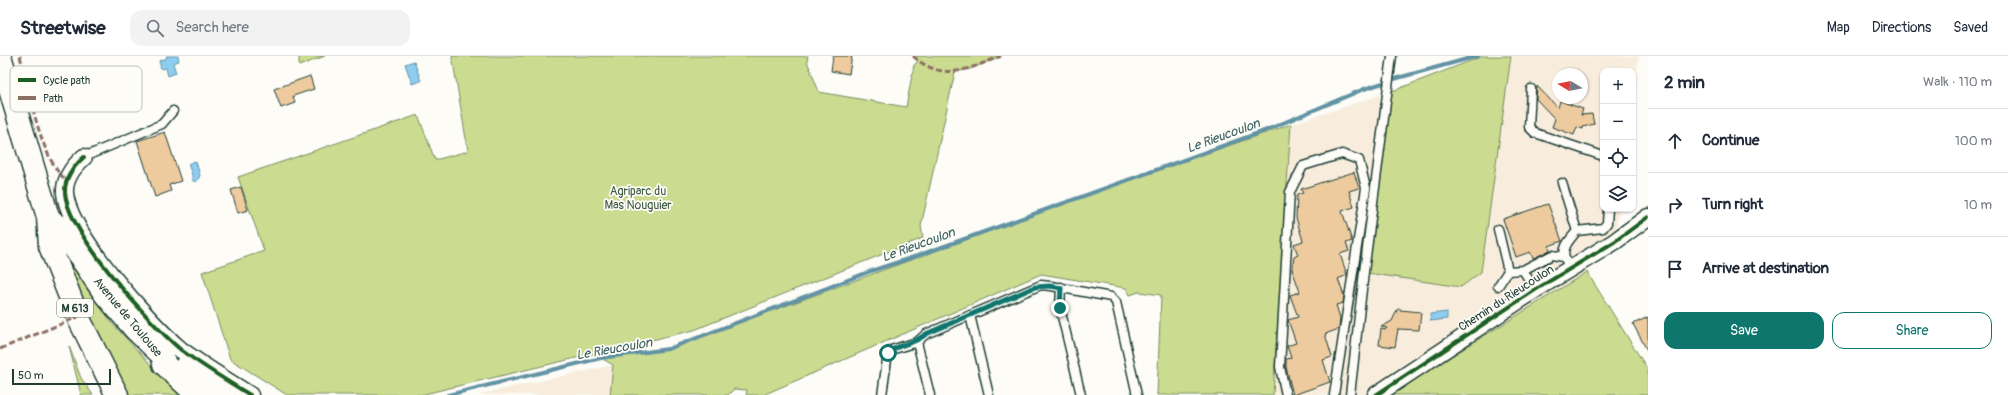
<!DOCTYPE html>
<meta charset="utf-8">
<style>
:root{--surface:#fff;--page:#f2f2f3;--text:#1f2937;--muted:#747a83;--line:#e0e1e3;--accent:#0f766e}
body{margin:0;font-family:Pangolin,sans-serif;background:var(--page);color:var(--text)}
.controls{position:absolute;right:12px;top:12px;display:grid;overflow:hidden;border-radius:8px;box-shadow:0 1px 3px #0004}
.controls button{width:36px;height:36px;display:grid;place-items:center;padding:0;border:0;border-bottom:1px solid var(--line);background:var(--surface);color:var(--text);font:20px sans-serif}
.compass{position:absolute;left:1552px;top:12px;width:36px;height:36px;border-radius:50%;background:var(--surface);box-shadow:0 1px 3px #0004;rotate:280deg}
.scale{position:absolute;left:12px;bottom:10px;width:99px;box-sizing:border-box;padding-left:4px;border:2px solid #1f3d34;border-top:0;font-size:11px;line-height:14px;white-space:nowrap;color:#1f3d34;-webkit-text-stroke:3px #fdfcf7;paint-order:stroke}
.stop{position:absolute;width:12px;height:12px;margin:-9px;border:3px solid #0f766e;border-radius:50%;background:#fff}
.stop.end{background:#0f766e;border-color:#fff;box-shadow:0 1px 4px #0008}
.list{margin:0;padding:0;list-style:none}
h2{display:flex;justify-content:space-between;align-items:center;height:52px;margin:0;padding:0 16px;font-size:17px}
h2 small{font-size:13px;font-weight:400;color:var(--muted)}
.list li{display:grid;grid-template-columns:26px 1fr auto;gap:12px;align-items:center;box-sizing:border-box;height:64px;padding:0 16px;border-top:1px solid var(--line)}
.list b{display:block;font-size:15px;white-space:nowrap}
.list em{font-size:13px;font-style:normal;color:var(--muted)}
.actions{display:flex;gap:8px;padding:12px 16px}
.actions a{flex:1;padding:9px 0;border:1px solid var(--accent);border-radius:12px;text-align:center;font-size:14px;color:var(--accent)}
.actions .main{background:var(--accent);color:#fff}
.icon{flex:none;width:22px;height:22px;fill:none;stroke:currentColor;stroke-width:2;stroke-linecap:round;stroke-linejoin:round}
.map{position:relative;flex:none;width:1648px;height:339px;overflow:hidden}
header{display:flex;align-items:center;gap:24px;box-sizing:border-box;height:56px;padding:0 20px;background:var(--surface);border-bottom:1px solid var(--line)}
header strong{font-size:19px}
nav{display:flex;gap:22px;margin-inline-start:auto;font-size:14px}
.search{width:280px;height:36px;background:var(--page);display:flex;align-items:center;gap:10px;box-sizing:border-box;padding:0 14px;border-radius:12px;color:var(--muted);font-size:15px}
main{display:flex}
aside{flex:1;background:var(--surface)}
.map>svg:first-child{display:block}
.built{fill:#f8eddd;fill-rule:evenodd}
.green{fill:#cbdb8f;stroke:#758c62}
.water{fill:#8ecdef;stroke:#6293a4}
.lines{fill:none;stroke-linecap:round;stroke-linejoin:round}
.stream{stroke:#6293a4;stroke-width:4}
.building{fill:#edcb9f;stroke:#1f3d34}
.lane-casing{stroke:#1f3d34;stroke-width:11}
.street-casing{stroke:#1f3d34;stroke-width:19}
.primary-casing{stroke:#1f3d34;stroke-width:25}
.lane{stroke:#fdfcf7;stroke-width:8}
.street{stroke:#fdfcf7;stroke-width:16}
.primary{stroke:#fdfcf7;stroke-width:22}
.quiet{stroke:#8d6e63;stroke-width:3;stroke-dasharray:6 3;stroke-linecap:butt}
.cycleway-casing{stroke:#fdfcf7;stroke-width:6}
.cycleway{stroke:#1b5e20;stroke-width:4}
.route{stroke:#0f766e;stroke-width:5}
.labels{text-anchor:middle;stroke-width:3.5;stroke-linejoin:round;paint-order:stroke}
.shield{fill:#fdfcf7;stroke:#62766e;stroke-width:1}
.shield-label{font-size:11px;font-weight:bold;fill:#1f3d34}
.park-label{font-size:12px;fill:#415d46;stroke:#fdfcf7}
.street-label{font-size:12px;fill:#1f3d34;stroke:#fdfcf7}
.water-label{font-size:13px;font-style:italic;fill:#3b6163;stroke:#fdfcf7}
.key{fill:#fdfcf7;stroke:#bac3bc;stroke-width:1}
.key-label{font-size:11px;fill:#1f3d34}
</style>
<header>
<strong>Streetwise</strong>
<div class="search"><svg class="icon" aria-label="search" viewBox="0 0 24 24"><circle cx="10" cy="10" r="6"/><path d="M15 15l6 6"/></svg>Search here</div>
<nav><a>Map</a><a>Directions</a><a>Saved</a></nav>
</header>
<main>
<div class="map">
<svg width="1648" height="339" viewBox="0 0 1648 339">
<rect width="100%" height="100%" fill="#fdfcf7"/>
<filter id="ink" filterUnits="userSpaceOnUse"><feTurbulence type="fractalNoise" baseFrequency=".025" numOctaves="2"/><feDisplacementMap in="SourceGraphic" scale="8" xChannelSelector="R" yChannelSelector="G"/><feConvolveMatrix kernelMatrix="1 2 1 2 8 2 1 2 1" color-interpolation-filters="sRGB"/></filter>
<g filter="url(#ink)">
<!-- built -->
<path class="built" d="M1511 0H1639L1633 43V15H1603V153H1619L1616 181 1584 211 1587 216 1389 339H1273L1291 68 1390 36 1481 216ZM1558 18H1582V42H1558Z
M613 309 610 339H476Z"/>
<!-- green -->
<path class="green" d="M299 0H325L299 10Z
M452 0H808L807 5 819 36 906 51 914 9 918 5 913 0H1001L970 13 955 16 921 170 923 182 694 274 420 339H287L230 303 202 216 264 195 238 121 418 59 435 104 468 95Z
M1483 0H1511L1481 216 1461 231 1367 217 1390 36Z
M1291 68 1273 339H1157L1161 239 1139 236 1130 239 1126 232 1041 218 763 339H746L747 334 734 333 728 339H610L613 309 601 302 668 293 1115 129Z
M61 190 112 267 150 308 185 339H127L89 264Z
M1587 216 1648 314V339H1389Z
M69 290 81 322 93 339H81Z"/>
<!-- water -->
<path class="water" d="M166 0H178L179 5 173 7 176 17 168 20 166 12 161 13 159 5 167 2Z
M414 5 421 25 412 28 405 8Z
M194 105 196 106 200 119 198 124 195 126 192 124V119L188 108Z
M1447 256V263L1431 265 1430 258Z"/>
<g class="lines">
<!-- stream -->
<path class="stream" d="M1394 23 1478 0
M448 339 601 302 668 293 871 215 917 200 1264 75 1364 33 1386 26"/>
</g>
<!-- building -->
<path class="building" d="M833 0H852L849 18 831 15Z
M310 20 314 33 293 40 295 47 281 52 274 33Z
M1537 30 1558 52 1560 45 1583 53 1581 59 1592 58 1594 68 1583 71V73L1577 71 1574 79 1552 71 1555 63 1536 43Z
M165 76 181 125 169 129 171 135 155 141 137 85Z
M1354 116 1359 132 1349 135 1354 151 1342 155 1352 185 1346 187 1349 195 1340 198 1347 219 1338 223 1344 240 1343 247 1336 249 1340 262 1339 273 1325 278 1332 301 1323 304 1330 326 1293 339 1286 311V303L1291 302 1287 290 1296 287 1288 264 1298 261 1290 239 1300 236 1292 213 1294 201 1298 199 1294 188 1303 185 1296 162 1297 139 1303 137 1301 133Z
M241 131 248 154 238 157 231 134Z
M1548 148 1562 185 1549 190 1550 194 1536 201 1533 202 1530 196 1516 201 1503 163Z
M1400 252V254L1421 256 1419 274 1398 273 1395 291 1379 289 1381 273 1385 274 1387 272 1381 271 1392 265 1397 254Z
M1648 261V296L1633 268Z"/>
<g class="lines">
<!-- lane casing -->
<g class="lane-casing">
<path id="lane" d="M1531 33 1529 71 1535 77 1603 100
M84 101 162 68 173 55
M1562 127 1577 175C1570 183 1560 193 1566 205
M1498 173 1508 215 1523 214 1552 199 1564 201
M1577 175 1603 172 1607 167 1608 153
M1523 214 1535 234
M1498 230 1508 215
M1061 231 1060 252 1081 339
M970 259 989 339
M917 286 930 339
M882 339 888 297 891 294 917 286 926 278 1041 229 1051 230 1111 241 1116 246 1137 339
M1286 339 1280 311 1290 136 1303 110 1342 98 1359 104 1366 132 1334 339
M1350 339 1364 216 1392 0"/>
</g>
<!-- street casing -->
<g class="street-casing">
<path id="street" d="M84 101C74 110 64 122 65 137 68 177 150 268 181 294 203 310 227 325 250 339
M1376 339 1535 234 1614 186 1648 161"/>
</g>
<!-- primary casing -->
<g class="primary-casing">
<path id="primary" d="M0 0 48 161 50 190 78 261 117 339
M48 161 65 178 105 238 135 273 163 300 164 308 197 339
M185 312 224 339"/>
</g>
<!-- lane -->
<use href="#lane" class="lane"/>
<!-- street -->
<use href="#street" class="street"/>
<!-- primary -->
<use href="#primary" class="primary"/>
<!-- quiet -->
<path class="quiet" d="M20 0C29 33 40 104 67 125
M913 0C943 27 969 13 1001 0
M0 293 78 261"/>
<!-- cycleway casing -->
<g class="cycleway-casing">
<path id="cycleway" d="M84 101C74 110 64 122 65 137 68 177 150 268 181 294 203 310 227 325 250 339
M1376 339 1535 234 1614 186 1648 161"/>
</g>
<!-- cycleway -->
<use href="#cycleway" class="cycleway"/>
</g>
</g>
<g class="lines" filter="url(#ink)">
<!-- route -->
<path class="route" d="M888 297C897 288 913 289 926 278L1035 231 1050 230 1061 232 1060 252"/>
</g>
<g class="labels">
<!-- shield labels -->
<rect class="shield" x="57" y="243" width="36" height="18" rx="3"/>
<g class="shield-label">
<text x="75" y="256">M 613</text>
</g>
<!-- park labels -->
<g class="park-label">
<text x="638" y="139">Agriparc du<tspan x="638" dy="14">Mas Nouguier</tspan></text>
</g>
<!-- street labels -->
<g class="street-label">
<text transform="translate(1506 242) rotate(-33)" y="4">Chemin du Rieucoulon</text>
<text transform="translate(128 261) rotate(50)" y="4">Avenue de Toulouse</text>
</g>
<!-- water labels -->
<g class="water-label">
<text transform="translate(1223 79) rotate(-20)" y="5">Le Rieucoulon</text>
<text transform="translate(918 188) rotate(-20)" y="5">Le Rieucoulon</text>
<text transform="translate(614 292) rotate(-10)" y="5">Le Rieucoulon</text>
</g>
</g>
<!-- legend -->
<rect x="10" y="10" width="132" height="46" rx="6" class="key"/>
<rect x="18" y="22" width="18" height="4" fill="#1b5e20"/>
<rect x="18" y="40" width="18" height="4" fill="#8d6e63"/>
<g class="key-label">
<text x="43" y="28">Cycle path</text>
<text x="43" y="46">Path</text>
</g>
</svg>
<div class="controls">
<button>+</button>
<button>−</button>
<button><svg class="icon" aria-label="locate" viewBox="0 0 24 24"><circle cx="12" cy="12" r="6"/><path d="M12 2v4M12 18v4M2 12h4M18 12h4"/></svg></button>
<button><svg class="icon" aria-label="layers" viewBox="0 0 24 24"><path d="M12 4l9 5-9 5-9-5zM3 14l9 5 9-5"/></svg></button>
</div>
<svg class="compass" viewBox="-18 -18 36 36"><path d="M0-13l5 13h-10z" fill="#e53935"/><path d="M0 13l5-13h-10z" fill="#747a83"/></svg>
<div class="scale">50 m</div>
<div class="stop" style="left:888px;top:297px"></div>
<div class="stop end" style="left:1060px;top:252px"></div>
</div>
<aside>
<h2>2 min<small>Walk · 110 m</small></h2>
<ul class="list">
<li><svg class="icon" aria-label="ahead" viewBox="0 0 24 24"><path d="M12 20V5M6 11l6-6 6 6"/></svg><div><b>Continue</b></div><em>100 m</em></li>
<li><svg class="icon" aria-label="right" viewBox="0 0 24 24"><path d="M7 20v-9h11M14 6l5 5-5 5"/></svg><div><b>Turn right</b></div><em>10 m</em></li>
<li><svg class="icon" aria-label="arrive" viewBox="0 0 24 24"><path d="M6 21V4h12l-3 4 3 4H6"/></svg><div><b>Arrive at destination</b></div></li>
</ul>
<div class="actions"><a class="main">Save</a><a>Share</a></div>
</aside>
</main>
